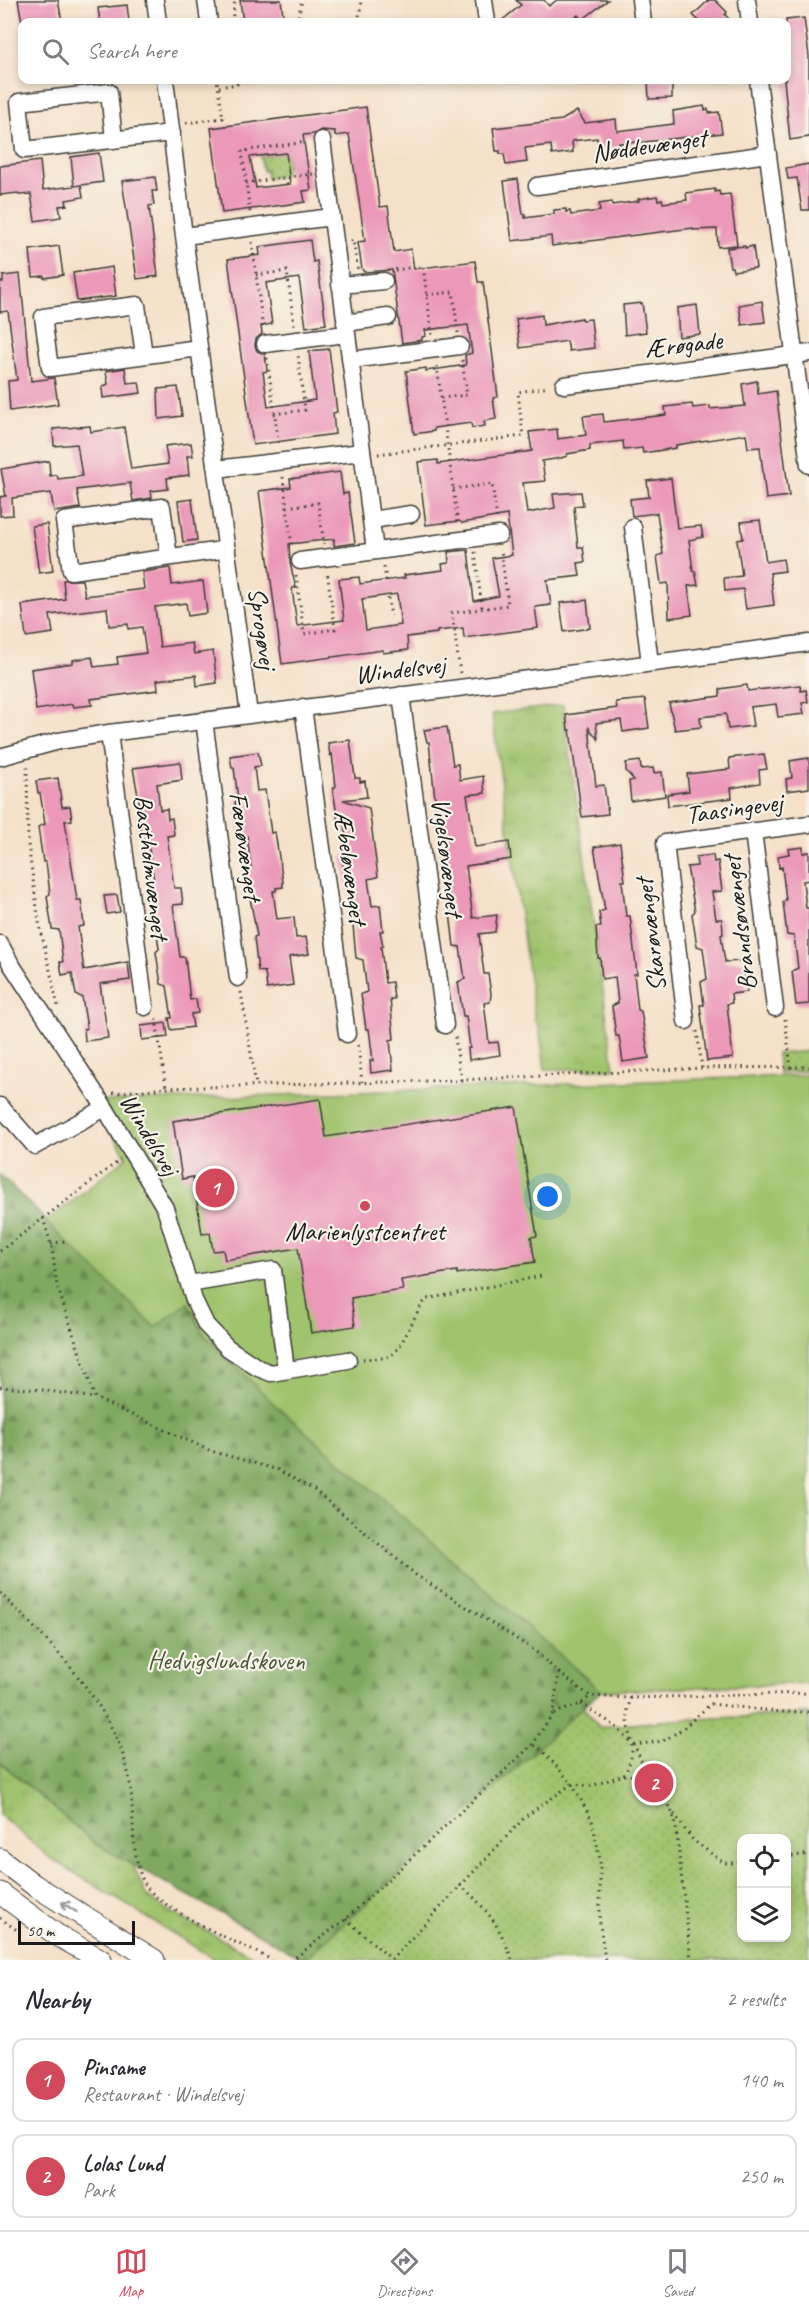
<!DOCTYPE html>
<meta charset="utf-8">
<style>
:root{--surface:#fff;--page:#f2f2f3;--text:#2b2b33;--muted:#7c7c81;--line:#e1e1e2;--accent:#d1495b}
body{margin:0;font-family:Caveat,sans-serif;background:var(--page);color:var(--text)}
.controls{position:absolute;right:18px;bottom:18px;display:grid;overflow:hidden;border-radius:12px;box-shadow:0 3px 9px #0003}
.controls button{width:54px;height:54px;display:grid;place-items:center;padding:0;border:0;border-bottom:2px solid var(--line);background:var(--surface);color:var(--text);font:30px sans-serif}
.scale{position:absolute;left:18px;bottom:15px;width:117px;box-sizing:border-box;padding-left:6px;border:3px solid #1c1c1c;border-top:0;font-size:16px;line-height:21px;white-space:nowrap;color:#1c1c1c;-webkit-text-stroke:4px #f7f3e8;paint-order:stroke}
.you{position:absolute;left:548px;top:1197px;width:21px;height:21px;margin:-15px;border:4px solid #fff;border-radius:50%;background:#1a73e8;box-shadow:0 0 0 9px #1a73e833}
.badge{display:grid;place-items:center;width:39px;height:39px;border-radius:50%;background:var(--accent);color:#fff;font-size:20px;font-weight:700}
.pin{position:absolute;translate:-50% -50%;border:3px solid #fff;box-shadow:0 2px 6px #0006}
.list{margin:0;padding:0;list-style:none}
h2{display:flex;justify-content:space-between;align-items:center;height:78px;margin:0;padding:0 24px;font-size:26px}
h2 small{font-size:20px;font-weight:400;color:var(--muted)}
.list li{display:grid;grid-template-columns:39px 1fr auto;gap:18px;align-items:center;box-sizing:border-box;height:84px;margin:0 12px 12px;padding:0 12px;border:2px solid var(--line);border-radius:12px}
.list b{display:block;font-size:22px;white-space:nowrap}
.list p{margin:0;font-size:20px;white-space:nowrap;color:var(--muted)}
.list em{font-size:20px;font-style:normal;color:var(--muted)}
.icon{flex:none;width:33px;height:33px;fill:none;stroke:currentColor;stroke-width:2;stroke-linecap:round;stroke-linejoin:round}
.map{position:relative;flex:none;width:809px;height:1960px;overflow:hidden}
.search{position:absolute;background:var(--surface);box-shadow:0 3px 9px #0003;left:18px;right:18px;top:18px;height:66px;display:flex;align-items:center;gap:15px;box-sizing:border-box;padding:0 21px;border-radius:12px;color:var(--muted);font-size:22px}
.sheet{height:270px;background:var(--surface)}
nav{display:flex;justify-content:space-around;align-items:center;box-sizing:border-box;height:84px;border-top:2px solid var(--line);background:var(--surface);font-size:16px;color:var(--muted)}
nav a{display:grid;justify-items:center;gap:3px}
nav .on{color:var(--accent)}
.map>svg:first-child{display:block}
.grass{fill:url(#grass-tufts);stroke:#5e7044;stroke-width:1.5}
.forest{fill:url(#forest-firs);stroke:#4e623e;stroke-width:1.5;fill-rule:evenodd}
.park{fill:url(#park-dots);stroke:#5e7044;stroke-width:1.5;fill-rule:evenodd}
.pitch{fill:#a0c36d;stroke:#5e7044;stroke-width:1.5}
.building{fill:#eb98b9;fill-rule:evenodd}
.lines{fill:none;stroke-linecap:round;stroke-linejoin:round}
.minor-casing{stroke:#3d3a36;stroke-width:19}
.major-casing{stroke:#3d3a36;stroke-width:23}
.path{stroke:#3d3a36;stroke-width:3;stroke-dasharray:1.5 4.5;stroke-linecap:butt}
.minor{stroke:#fff;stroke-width:16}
.major{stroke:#fff;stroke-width:21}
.oneway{stroke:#999}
.poi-dot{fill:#d1495b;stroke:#f7f3e8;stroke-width:2}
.labels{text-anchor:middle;stroke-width:4.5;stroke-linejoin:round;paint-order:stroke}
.street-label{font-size:26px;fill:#1c1c1c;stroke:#f7f3e8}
.poi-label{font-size:26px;fill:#1c1c1c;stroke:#f7f3e8}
.park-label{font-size:26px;fill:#4a5638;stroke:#f7f3e8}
</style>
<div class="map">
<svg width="809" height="1960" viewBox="0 0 809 1960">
<defs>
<pattern id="grass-tufts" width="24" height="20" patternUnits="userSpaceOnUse" patternTransform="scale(1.5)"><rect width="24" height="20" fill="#a0c36d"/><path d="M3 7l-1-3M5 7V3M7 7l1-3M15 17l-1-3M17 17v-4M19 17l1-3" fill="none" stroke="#89a75e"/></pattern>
<pattern id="forest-firs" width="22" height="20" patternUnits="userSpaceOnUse" patternTransform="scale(1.5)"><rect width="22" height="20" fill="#80a960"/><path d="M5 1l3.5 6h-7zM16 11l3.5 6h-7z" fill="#68894e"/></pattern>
<pattern id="park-dots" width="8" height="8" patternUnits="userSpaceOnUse" patternTransform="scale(1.5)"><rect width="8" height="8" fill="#a0c36d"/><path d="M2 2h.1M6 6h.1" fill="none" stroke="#89a75e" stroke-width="1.8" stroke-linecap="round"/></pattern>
</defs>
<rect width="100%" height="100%" fill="#f7f3e8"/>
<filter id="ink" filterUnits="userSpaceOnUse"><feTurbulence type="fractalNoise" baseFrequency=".0167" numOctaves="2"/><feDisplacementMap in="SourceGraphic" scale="12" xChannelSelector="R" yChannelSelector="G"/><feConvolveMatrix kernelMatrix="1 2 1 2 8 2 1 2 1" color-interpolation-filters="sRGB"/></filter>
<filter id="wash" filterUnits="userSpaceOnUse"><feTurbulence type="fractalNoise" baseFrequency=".008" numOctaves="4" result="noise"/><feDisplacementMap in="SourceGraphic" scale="24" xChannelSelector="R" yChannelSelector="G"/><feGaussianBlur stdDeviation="1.35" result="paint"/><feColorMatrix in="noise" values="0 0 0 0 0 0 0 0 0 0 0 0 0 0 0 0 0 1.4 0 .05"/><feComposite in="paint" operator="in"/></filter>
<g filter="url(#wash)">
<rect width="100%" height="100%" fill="#f5e1c9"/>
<!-- grass -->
<path class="grass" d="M563 705 614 1069H545L539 1026 535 1021 492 714Z
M0 1762 97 1845 133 1865 146 1895 163 1908 260 1960H216L50 1858 0 1815Z"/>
<!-- forest -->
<path class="forest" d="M0 1175 155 1327 188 1303 204 1334 272 1402 601 1691 809 1683 601 1691 583 1707 599 1727 675 1720 809 1714V1960H305L97 1845 0 1762ZM742 1838H786V1938H742Z"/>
<!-- park -->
<path class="park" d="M286 152 288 167 285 168V175L267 178 266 170 263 171 260 156Z
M809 1051V1071L779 1073 777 1054Z
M583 1707 599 1727 675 1720 809 1714V1960H304ZM786 1838V1938H742V1838Z"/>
<!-- pitch -->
<path class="pitch" d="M809 1075V1683L601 1691 272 1402 204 1334 188 1303 155 1327 46 1222 127 1157 93 1102Z"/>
<g id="blocks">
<!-- building -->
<path class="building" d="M18 0H58L62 22H22Z
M240 0H281L284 22H243Z
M516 0H544L549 6 557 0H608L582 20 578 15 570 22H500L521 5Z
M709 0H715L727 12 725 15 732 22H700L693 15Z
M127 5 129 22H100L98 8Z
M804 18 809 56V137L790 140 784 80H786V20Z
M648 80H672V98L649 99Z
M704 106 705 110 708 109 709 113 719 112 722 133 644 142 619 143 620 146 599 149 597 138 572 141 573 152 552 155 551 145 525 148 527 162 506 165 504 154H500V151H496L493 128 562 120 577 111 585 123 616 119 617 131 674 124 673 111Z
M366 107 380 207 388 206 394 252 411 249 414 269 475 261 478 282H483L498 397 493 398 496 419 484 421 485 426 472 428 471 423 434 428V431L414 434 406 371 426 368V371L466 365 465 355 472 353 468 325 425 330 426 336 422 337V340L402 343 392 270 364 272 362 269 358 242 365 241 349 134 335 136V131L321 130 314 134 303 135 311 190 303 191 305 202 222 213 211 128ZM286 153 290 184 256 188 250 157Z
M99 153 103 182 74 186 71 157Z
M40 161 43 190 81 185 83 197 66 200 67 205 59 206 61 217 35 221 31 194 19 195 18 193 0 195V166Z
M809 164V210H802L797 178 788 179 786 168Z
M155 177 157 191H152L154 205 149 206 158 276 137 279 122 181Z
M518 179 523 214H525V218L554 214V210L566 209V212L570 211 571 215 600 211 599 204 612 202V205L639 201 638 199 657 196 658 200 662 199 663 203 687 200 686 193 715 189V192L719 191 720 195 730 194 737 245 718 247 717 229 693 230V228L644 234 552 246 551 236 512 241 504 181Z
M310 240 313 262 317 261 326 324 306 327 299 278 266 283 272 324 261 326 262 334 256 339 255 346 257 351 265 354 267 371 263 372 268 407 315 400 309 351 329 349 337 412 333 413 335 434 253 445 228 259 260 255 259 247Z
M59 246 63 275 44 278V276L33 277 30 250Z
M745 246V248L753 246 756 268 733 271 732 267H730L727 248Z
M112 267 116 296 77 301 73 273Z
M20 274 31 381 54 378 58 404 10 411 8 381 17 380 8 311 0 312V282H3V276Z
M762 301 765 322 742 325 739 305Z
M642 303 646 332 625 335 623 305Z
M697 305 700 334 679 337 677 308Z
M542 315 543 325 582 318V320L591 319 594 348 569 351 567 341 520 348 516 319Z
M125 368 127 383 139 382 141 393 103 398 102 387 108 384 106 371Z
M757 381 758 394 776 391 789 496 766 499 760 447 748 448 746 434 676 445V448L643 453 642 448 624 450 623 441 590 445V450L567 454V456L561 458 542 461 545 481 523 483 527 513 555 508 553 494 581 492 583 505 574 506 575 520 578 547H583L585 562 578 563 580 576 547 580 551 605 535 607 538 628 464 638 463 628 437 631V633L407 637 408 650 383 653V650L282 664 259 491 291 487 290 479 340 472 343 494 348 493 355 543 334 546V539L289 544 290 563 296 588H292L297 626 344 620 339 579 359 577 360 584 405 578 404 575 443 570 442 564 449 563 448 552 468 550 474 601 499 596 492 558 512 555 507 515 462 523 459 521 426 525 418 462 438 460V464L532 451 529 432 557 429 558 439 586 435 583 416 603 414 604 422 666 415 665 407 692 404 693 408 710 406V409L745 406 742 384ZM397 594 401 625 366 630 362 599Z
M178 387 182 416 159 419 158 389Z
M90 426 91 432 124 427 131 469 168 464 165 446 191 443 193 456H187L189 475 167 478 168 489 151 491 152 498 133 501 130 483 77 490 80 508 54 512 51 493 12 498 13 515 0 516V497L6 496 1 469 49 461 50 476 57 475 58 479 82 476 77 444 54 446 53 429Z
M671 478 677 528 701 526 703 537 689 540 693 571H695L698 585 688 586 692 615 669 618 668 583 661 584 657 556 663 554 657 513 632 516 630 499 649 497 647 481Z
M192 499 197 540 183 542 178 501Z
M760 520 766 562 783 559 785 571 770 573 774 605 746 609 743 589 725 591 724 578 742 576 737 540 743 539 741 522Z
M47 524 53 571 39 573 32 526Z
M170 568 172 585 203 581 207 613 188 616 186 603 155 607 160 647 192 643 194 654 213 651 217 683 197 686 196 675 157 680 158 690 91 699 92 705 73 707 72 704 36 710 31 669 73 663V660L92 657 94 667 118 664 117 657 146 653 142 627 128 629V624L109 626 107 608 50 615 53 633 26 637 22 605 65 599 63 580H82L85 596 144 589 142 572Z
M587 600 590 628 564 632 560 603Z
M747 685 748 691 800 685 801 691 806 690 808 702 802 703 804 714 778 717 776 704 750 707 753 726 728 729 726 714 700 717 701 727 675 730 669 703 720 696V689Z
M645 699 649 728 623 732 621 720 596 723 598 739 589 728 596 786 604 785 608 814 582 817 570 730H568L566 715 617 708 616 702Z
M447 727 453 765 458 764 460 780 483 776 485 793 467 795 475 847 509 842 511 859 466 866 473 918 497 915 495 932 479 934 484 974H488L491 994 490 1002 484 1003 489 1043 498 1042 500 1055 469 1060 468 1048H470L466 1016H463L458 982 465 979 460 947 454 946 450 913 452 910 440 845 446 842 442 810 436 808 429 742H427L424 730Z
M350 740 355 778H360V782L365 781 367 797 343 800 369 808 378 877 368 879 372 906 380 905 383 931H380L383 946 381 947 385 983 392 982 394 999H390L394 1039 390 1040 393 1070 371 1073 370 1061H373L369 1029H366L361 994 367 992 363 960 356 958 350 892H348L342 857 349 854 344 823 338 822 333 789 336 786 332 754 330 755 328 743Z
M258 752 261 766 254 767 257 791 265 790 271 833 275 832 283 882V887L276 888V891H273L277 919 294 917 296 938 306 937 309 954 289 957 293 985 267 989 265 972 258 971 254 937 257 936 245 870 251 867 247 836 240 834 235 802 238 800 234 768H232L230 756Z
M764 754 767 769 759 770 760 783 731 788 732 798 668 806 667 794 689 791 687 774 730 769 729 758Z
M809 758V788L787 791 786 779 792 778 790 761Z
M640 761 641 769 653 768 654 773 662 772 665 796 631 801 629 781 634 780 626 771V763Z
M180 762 182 780 157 784 160 810 167 809 168 819 172 818 174 835 167 836 174 888H181L183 904 173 905 180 957H185L190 1000 196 999 198 1013 191 1014 193 1027 171 1030 169 1018H172L167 986 161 984 156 952 159 949 155 917 151 916 147 883 154 881 149 849 143 847 138 813 141 812 133 768Z
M58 778 62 807 70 806 72 820 65 821 77 900H81L84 926 78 927 84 970 128 962 130 980 100 984 108 1038 85 1041 84 1029 87 1028 82 997 76 995 72 973 62 975 60 962H63L59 930 52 929 47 896 50 894 46 862H43L38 827 45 824 40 793H38L36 781Z
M620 843 625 881H622L626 916H630L637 974H634L638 1010 641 1011 649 1058 623 1062 619 1036H616L612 1006 618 1003 615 977 602 979 600 958H598L596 927H601L599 912 605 910 594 847Z
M803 847V853L809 852V880L803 881 806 908H809V1004L796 1005 792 971 798 968 794 936 787 935 783 902 786 900 782 867 779 868 778 856 789 854 788 849Z
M713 855 714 862 718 861 722 891 712 892 716 919H722L723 934 721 935 725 962 743 961 747 992 731 994 732 1003 727 1004 733 1058 707 1061 700 1005H704L701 982 707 979 703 948 697 946 692 914 695 911 687 867 697 866 696 857Z
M117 895 120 912 107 914 104 896Z
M166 1023 168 1037 142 1040 141 1026Z
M320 1099 326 1137 516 1107 537 1236 531 1237 535 1262 457 1274V1271L401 1280 403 1290 351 1298 355 1326 311 1333 298 1248 225 1260 223 1250 213 1251 210 1233 202 1234 193 1177 182 1179 173 1121Z"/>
</g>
</g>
<g filter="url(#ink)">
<use href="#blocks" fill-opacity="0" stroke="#3d3a36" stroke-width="1.5"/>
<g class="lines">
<!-- minor casing -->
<g class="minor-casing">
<path id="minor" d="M155 0 158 22
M206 0 209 22
M484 0 487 22
M640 0 643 22
M747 0 750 22
M165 80 184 236 249 714
M758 80 809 465
M114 140 109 92 19 102 24 150 172 133
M322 140 375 551
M537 186 768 154
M184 236 332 217
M340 285 384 281
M345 323 388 317
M265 344 346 334
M144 355 137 305 43 317 50 368 199 348
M351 360 460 346
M564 385 809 353
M216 469 362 452
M372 520 411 514
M633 527 650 663
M169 557 162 507 64 521 71 571 215 551 227 549
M300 561 499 535
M401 695 445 1025
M303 707 347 1034
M204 720 238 978
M109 733 145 1007
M0 757 59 741 109 733 809 643
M753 831 775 1008
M0 944 11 964 105 1108 165 1208 194 1300 206 1325 228 1348 258 1368 271 1373 348 1360
M686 1021 665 843 809 824
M0 1106 35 1146 105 1108
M189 1284 273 1270 286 1370"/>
</g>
<!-- major casing -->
<g class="major-casing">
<path id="major" d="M0 1859 34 1885 154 1960
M0 1893 57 1935 101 1960"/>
</g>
<!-- path -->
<path class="path" d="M232 22 235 0
M297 22 302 0
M358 22 362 0
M219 87 237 84 236 80
M186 123 223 118 217 80
M246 183 313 174
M250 212 242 151 306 142
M351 241 353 240 358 270
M252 242 263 330
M395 270 423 266 432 335
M256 275 287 271 294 325
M427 295 453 292 458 333
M267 358 279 446
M437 366 458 525
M441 398 467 395 462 360
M274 414 305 410 298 355
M378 454 523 436 518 392 549 387
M283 477 292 547
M453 489 492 484 497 520
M287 507 318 503 324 544
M475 552 482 608
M384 567 386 580
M296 575 304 634 335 629 327 571
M388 598 391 616
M460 673 452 613 508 605 501 550
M27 767 28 844 39 922 58 1006
M241 992 256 1085
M156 1019 166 1088
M785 1019 791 1068
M697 1031 702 1068
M455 1037 461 1080
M358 1045 362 1082
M113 1093 166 1088 461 1080 702 1068 809 1067
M43 1218 52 1248 57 1286 95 1398 211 1451 278 1470 314 1490 416 1575 534 1650 559 1673 553 1713 533 1744 346 1919 292 1960
M51 1244 65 1241
M0 1251 120 1160
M363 1359C370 1358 380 1359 387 1357 404 1352 412 1313 427 1299L542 1276
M0 1387 42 1390 95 1398
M0 1593C50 1643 111 1701 128 1772 136 1805 128 1860 147 1887 163 1911 243 1945 272 1960
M559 1673 590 1696 631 1698 809 1693
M581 1704 614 1725 634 1745 649 1777
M554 1713 581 1704 590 1696
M634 1745 663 1741 681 1730 711 1704 782 1712H809
M624 1775C644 1740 619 1729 631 1698
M572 1784 591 1786 624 1775 649 1777C664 1793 672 1806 676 1828L691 1960
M572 1784 592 1820 600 1860V1924L605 1960
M674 1814 693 1840 724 1863H742
M786 1857 809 1854
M460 1885C487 1908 500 1926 512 1960
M0 1918 18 1931
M346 1919 391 1959
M391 1960 526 1816 572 1784 543 1751 533 1744"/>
<!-- minor -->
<use href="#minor" class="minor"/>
<!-- major -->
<use href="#major" class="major"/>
</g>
<!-- one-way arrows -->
<defs><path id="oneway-shaft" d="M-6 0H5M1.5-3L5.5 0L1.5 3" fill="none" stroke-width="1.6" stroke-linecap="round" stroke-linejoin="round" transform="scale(1.5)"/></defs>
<use class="oneway" href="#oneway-shaft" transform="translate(69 1907) rotate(-147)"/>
</g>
<!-- markers -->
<circle class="poi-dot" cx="365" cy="1206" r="6"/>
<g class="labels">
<!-- street labels -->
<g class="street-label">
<text transform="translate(649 145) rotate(-8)" y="9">Nøddevænget</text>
<text transform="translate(683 344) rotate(-7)" y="9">Ærøgade</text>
<text transform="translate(263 628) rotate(82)" y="9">Sprogøvej</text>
<text transform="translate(400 669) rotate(-7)" y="9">Windelsvej</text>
<text transform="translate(734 808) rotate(-8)" y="9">Taasingevej</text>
<text transform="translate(246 846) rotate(82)" y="9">Fænøvænget</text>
<text transform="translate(448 857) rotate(83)" y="9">Vigelsøvænget</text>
<text transform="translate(152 867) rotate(83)" y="9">Bastholmvænget</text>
<text transform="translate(351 867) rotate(82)" y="9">Æbeløvænget</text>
<text transform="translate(739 923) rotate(-97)" y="9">Brandsøvænget</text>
<text transform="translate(650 935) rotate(-97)" y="9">Skarøvænget</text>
<text transform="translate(150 1134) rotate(59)" y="9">Windelsvej</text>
</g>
<!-- poi labels -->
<g class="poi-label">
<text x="365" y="1240">Marienlystcentret</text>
</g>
<!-- park labels -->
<g class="park-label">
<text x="226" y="1669">Hedvigslundskoven</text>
</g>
</g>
</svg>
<div class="controls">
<button><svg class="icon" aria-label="locate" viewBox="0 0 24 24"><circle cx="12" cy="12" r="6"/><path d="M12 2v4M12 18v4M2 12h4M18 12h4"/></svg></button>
<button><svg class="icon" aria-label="layers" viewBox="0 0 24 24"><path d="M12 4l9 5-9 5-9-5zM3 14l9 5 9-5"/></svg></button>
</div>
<div class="scale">50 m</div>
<div class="you"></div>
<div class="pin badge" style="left:215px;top:1188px">1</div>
<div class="pin badge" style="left:654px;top:1783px">2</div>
<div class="search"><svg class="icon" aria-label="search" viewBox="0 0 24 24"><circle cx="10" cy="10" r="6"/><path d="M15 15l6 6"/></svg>Search here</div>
</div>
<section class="sheet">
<h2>Nearby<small>2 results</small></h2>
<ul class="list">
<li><span class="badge">1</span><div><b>Pinsame</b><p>Restaurant · Windelsvej</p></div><em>140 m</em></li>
<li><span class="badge">2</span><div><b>Lolas Lund</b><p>Park</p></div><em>250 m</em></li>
</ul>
</section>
<nav>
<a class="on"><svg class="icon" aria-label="map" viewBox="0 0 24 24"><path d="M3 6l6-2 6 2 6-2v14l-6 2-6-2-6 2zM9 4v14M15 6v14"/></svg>Map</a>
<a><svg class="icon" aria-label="directions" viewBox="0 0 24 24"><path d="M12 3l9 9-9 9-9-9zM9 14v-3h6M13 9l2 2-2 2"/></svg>Directions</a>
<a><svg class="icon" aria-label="saved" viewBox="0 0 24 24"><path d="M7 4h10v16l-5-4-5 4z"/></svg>Saved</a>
</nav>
